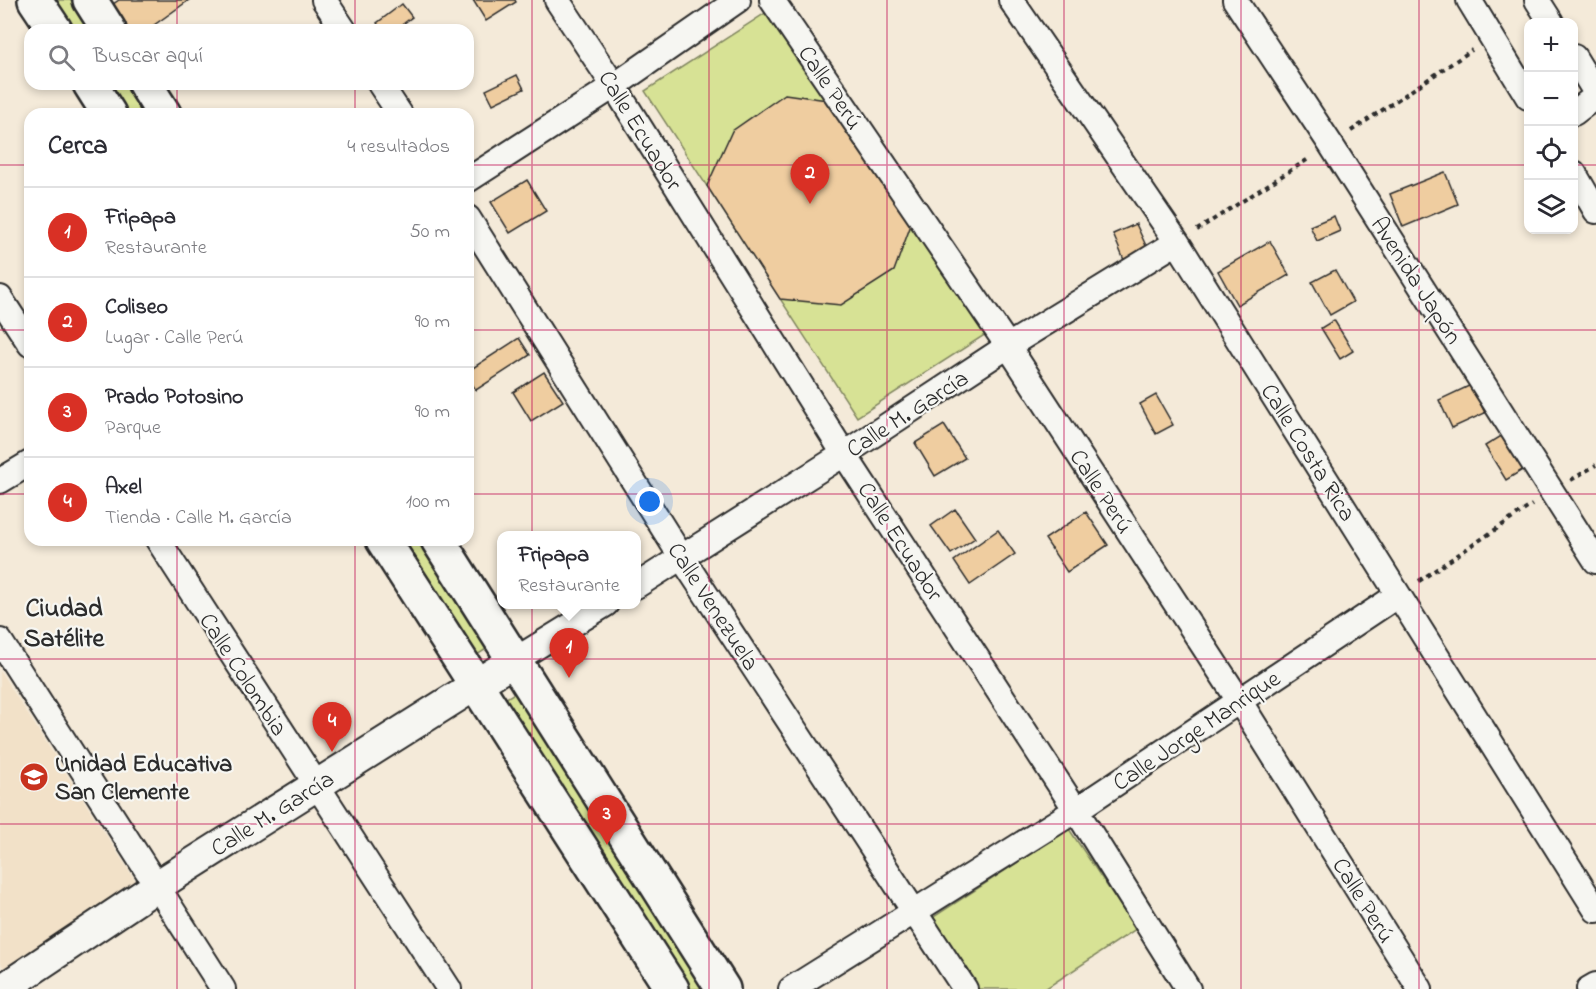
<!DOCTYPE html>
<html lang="es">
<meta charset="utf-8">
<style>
:root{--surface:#fff;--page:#f2f2f3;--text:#2b2b33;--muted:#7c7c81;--line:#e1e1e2;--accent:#d93025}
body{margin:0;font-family:"Indie Flower",sans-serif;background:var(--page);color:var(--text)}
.controls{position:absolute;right:18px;top:18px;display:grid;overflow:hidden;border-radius:12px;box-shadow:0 3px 9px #0003}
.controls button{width:54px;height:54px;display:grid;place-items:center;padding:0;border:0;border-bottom:2px solid var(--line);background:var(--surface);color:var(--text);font:30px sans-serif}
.you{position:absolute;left:650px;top:502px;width:21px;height:21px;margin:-15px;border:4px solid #fff;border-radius:50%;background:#1a73e8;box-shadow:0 0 0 9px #1a73e833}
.badge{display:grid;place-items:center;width:39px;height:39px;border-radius:50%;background:var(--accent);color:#fff;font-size:20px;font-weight:700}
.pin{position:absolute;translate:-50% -50px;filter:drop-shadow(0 2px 3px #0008)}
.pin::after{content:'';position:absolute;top:32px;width:21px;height:18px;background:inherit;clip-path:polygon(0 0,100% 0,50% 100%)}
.popup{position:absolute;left:497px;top:531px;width:144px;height:78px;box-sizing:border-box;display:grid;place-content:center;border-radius:12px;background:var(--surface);filter:drop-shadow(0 2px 4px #0005);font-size:20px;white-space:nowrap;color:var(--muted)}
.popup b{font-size:22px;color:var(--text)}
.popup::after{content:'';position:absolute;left:50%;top:100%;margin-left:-12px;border:12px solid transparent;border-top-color:var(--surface)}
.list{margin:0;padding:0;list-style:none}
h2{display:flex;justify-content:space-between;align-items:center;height:78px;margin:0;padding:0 24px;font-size:26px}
h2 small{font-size:20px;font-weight:400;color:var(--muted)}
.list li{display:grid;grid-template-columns:39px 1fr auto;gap:18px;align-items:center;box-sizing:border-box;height:90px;padding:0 24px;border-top:2px solid var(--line)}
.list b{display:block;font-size:22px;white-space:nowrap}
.list p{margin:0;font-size:20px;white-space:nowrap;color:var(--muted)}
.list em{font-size:20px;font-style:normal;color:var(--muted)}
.icon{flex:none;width:33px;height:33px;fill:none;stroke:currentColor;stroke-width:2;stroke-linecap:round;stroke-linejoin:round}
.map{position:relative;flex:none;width:1596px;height:989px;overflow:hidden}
.search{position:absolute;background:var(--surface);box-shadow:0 3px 9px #0003;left:24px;top:24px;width:450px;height:66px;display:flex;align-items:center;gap:15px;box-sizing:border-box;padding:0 21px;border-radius:18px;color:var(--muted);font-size:22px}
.panel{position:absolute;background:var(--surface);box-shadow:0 3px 9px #0003;left:24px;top:108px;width:450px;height:438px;border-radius:18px}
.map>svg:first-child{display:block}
.built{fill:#f2e1c8}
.green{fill:#d7e295;stroke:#818660;stroke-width:1.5}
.building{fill:#efcda0;stroke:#2b2b2b;stroke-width:1.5}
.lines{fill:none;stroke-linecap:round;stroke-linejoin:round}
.minor-casing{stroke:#2b2b2b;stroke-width:28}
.tertiary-casing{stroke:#2b2b2b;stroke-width:34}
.secondary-casing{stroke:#2b2b2b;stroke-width:38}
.path{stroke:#2b2b2b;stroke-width:4;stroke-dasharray:4.5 4.5;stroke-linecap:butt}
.minor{stroke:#f6f6f2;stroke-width:24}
.tertiary{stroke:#f6f6f2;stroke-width:30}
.secondary{stroke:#f6f6f2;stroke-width:33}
.grid{fill:none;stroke:#c2185b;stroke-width:1.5;stroke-opacity:0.55}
.labels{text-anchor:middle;stroke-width:4.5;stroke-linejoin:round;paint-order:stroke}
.street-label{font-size:24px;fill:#2b2b2b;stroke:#f6f6f2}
.poi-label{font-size:24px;font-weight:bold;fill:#2b2b2b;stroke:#f6f6f2;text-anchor:start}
.neighbourhood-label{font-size:26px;font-weight:bold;fill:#2b2b2b;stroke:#f6f6f2}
</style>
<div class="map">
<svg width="1596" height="989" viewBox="0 0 1596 989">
<rect width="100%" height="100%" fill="#f4ead9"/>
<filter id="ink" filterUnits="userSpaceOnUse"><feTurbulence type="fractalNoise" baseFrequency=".0167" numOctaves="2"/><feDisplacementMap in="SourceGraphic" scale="12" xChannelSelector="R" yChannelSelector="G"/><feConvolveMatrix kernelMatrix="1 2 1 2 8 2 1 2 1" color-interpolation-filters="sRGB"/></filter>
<g filter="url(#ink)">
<!-- built -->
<path class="built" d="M0 671 137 883 4 968 0 962Z"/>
<!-- green -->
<path class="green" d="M51 0H76L95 30H70Z
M773 8 986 334 857 417 645 91Z
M106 84H130L150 114H125Z
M399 540H424L491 646 474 657Z
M521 689 711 989H686L503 700Z
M1069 829 1136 929 1045 989H978L932 918Z"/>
<!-- building -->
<path class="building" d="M119 0H189L147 30H121L106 9Z
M473 0H515L516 2 486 21Z
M402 4 412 17 395 30H382L377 23Z
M517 75 524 89 493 104 486 90Z
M785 94 834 101 912 222 894 271 841 305 780 299 707 186 732 131Z
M1445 172 1458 204 1403 227 1390 194Z
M527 180 546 211 510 233 491 202Z
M1334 216 1340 231 1317 241 1310 226Z
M1136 224 1148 250 1124 260 1113 234Z
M1270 241 1289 275 1237 305 1218 271Z
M1335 270 1353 302 1330 315 1312 282Z
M1334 320 1353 351 1340 359 1321 328Z
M519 338 530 355 476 390 468 378V371Z
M544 372 563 401 531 421 513 392Z
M1471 385 1485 413 1452 428 1439 400Z
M1156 395 1173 425 1156 434 1140 404Z
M944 425 965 458 935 476 915 443Z
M1503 435 1524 469 1506 480 1485 446Z
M955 509 975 538 951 554 931 526Z
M1086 512 1108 545 1067 572 1045 539Z
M998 530 1015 554 970 585 954 561Z"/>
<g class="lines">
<!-- minor casing -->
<g class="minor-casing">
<path id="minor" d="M324 0 344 30
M557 0 614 86 844 454 1076 810 1188 989
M772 0 1008 346 1240 702 1420 989
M1011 0 1177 242 1596 910
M1235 0 1331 145 1596 561
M1469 0 1528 97
M1537 0 1551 22
M1574 57 1596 93
M380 84 400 114
M1574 113 1596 96
M1574 173 1596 211
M468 180 614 86 738 0
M468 218 682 558 965 989
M0 298 30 344
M0 481 30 463
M158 540 449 989
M636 586 844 454 1008 346 1177 242
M0 641 223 989
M515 660 606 604
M791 989 1076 810 1398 595
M1589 989 1596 985"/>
</g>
<!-- tertiary casing -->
<g class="tertiary-casing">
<path id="tertiary" d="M3 989 157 886 515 660"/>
</g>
<!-- secondary casing -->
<g class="secondary-casing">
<path id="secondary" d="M35 0 55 30
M90 0 109 30
M90 84 109 114
M145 84 164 114
M383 540 672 989
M438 540 723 989"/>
</g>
<!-- path -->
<path class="path" d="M1351 131 1472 50
M1197 230 1310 158
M1571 480 1596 465
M1419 581 1532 505"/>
<!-- minor -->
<use href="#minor" class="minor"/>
<!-- tertiary -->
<use href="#tertiary" class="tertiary"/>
<!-- secondary -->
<use href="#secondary" class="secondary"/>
</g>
</g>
<!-- grid -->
<path class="grid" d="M177 0V30M355 0V30M532 0V989M709 0V989M887 0V989M1064 0V989M1241 0V989M1419 0V989M177 84V114M355 84V114M0 165H30M468 165H1528M1574 165H1596M0 330H30M468 330H1596M0 494H30M468 494H1596M177 540V989M355 540V989M0 659H1596M0 824H1596"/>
<!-- icons -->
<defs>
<g id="school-disc" transform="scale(1.5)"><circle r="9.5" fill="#c8321e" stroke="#f6f6f2"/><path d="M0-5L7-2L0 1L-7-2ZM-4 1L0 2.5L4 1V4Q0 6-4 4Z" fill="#fff"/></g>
</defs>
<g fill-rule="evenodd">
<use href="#school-disc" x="34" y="777"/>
</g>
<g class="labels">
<!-- street labels -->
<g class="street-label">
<text transform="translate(831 87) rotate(56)" y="8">Calle Perú</text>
<text transform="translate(641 130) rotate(58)" y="8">Calle Ecuador</text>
<text transform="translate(1417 280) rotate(57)" y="8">Avenida Japón</text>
<text transform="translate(907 413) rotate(-33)" y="8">Calle M. García</text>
<text transform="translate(1309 452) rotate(58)" y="8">Calle Costa Rica</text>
<text transform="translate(1102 491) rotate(57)" y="8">Calle Perú</text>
<text transform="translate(901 541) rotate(57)" y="8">Calle Ecuador</text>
<text transform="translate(714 606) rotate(57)" y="8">Calle Venezuela</text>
<text transform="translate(244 674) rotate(57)" y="8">Calle Colombia</text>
<text transform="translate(1196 730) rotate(-34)" y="8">Calle Jorge Manrique</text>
<text transform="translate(272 813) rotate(-32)" y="8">Calle M. García</text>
<text transform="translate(1364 900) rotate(58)" y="8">Calle Perú</text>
</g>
<!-- poi labels -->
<g class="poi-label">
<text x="55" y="771">Unidad Educativa<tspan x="55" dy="28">San Clemente</tspan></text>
</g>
<!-- neighbourhood labels -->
<g class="neighbourhood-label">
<text x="64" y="616">Ciudad<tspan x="64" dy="30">Satélite</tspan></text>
</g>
</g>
</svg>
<div class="controls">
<button>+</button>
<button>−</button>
<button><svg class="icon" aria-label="locate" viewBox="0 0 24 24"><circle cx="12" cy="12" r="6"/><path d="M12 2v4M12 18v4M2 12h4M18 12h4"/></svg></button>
<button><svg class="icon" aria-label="layers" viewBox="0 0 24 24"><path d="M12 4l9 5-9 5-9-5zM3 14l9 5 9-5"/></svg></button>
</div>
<div class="you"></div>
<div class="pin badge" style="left:569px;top:678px">1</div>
<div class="popup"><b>Fripapa</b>Restaurante</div>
<div class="pin badge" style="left:810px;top:204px">2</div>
<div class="pin badge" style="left:607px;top:845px">3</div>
<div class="pin badge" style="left:332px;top:752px">4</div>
<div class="search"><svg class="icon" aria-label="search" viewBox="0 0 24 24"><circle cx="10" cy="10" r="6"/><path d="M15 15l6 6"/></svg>Buscar aquí</div>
<section class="panel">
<h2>Cerca<small>4 resultados</small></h2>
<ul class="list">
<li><span class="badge">1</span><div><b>Fripapa</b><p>Restaurante</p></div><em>50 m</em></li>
<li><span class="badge">2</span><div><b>Coliseo</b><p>Lugar · Calle Perú</p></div><em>90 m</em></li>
<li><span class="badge">3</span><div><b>Prado Potosino</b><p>Parque</p></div><em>90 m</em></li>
<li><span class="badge">4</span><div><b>Axel</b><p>Tienda · Calle M. García</p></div><em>100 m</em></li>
</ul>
</section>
</div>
